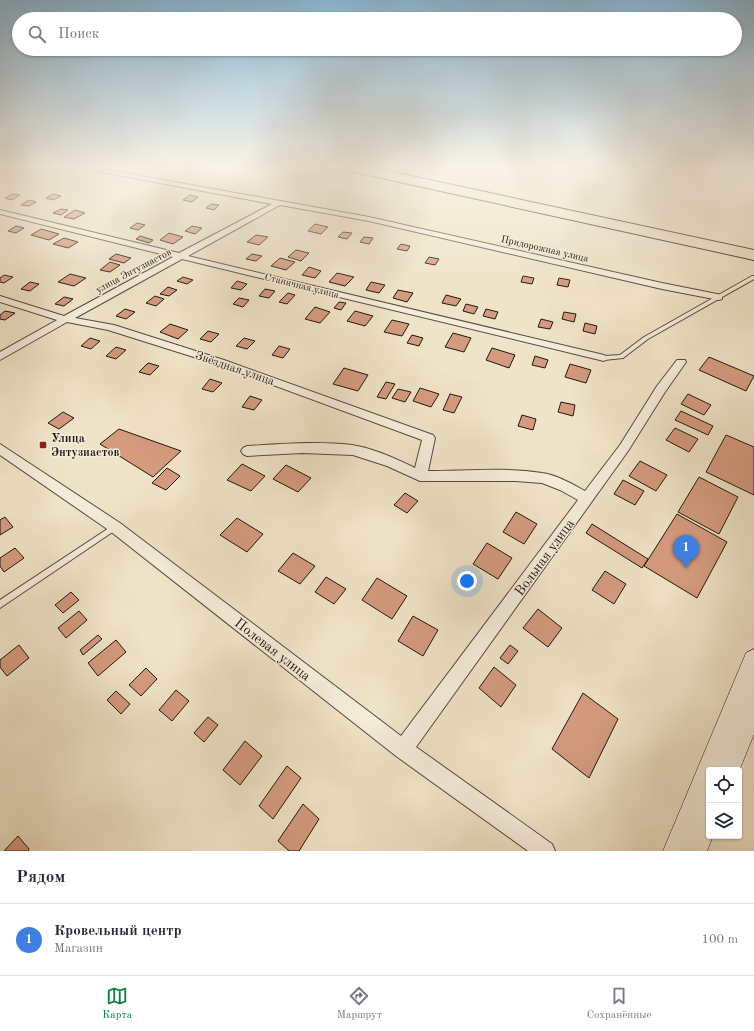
<!DOCTYPE html>
<html lang="ru">
<meta charset="utf-8">
<style>
:root{--surface:#fff;--page:#f2f2f3;--text:#1f2937;--muted:#747a83;--line:#e0e1e3;--accent:#0b8043}
body{margin:0;font-family:"Old Standard TT",serif;background:var(--page);color:var(--text)}
.controls{position:absolute;right:12px;bottom:12px;display:grid;overflow:hidden;border-radius:4px;box-shadow:0 1px 3px #0004}
.controls button{width:36px;height:36px;display:grid;place-items:center;padding:0;border:0;border-bottom:1px solid var(--line);background:var(--surface);color:var(--text);font:20px sans-serif}
.you{position:absolute;left:467px;top:581px;width:14px;height:14px;margin:-10px;border:3px solid #fff;border-radius:50%;background:#1a73e8;box-shadow:0 0 0 6px #1a73e833}
.badge{display:grid;place-items:center;width:26px;height:26px;border-radius:50%;background:var(--accent);color:#fff;font-size:13px;font-weight:700}
.pin{position:absolute;translate:-50% -33px;filter:drop-shadow(0 1px 2px #0008)}
.pin::after{content:'';position:absolute;top:21px;width:14px;height:12px;background:inherit;clip-path:polygon(0 0,100% 0,50% 100%)}
.list{margin:0;padding:0;list-style:none}
h2{display:flex;justify-content:space-between;align-items:center;height:52px;margin:0;padding:0 16px;font-size:17px}
h2 small{font-size:13px;font-weight:400;color:var(--muted)}
.list li{display:grid;grid-template-columns:26px 1fr auto;gap:12px;align-items:center;box-sizing:border-box;height:72px;padding:0 16px;border-top:1px solid var(--line)}
.list b{display:block;font-size:15px;white-space:nowrap}
.list p{margin:0;font-size:13px;white-space:nowrap;color:var(--muted)}
.list em{font-size:13px;font-style:normal;color:var(--muted)}
.icon{flex:none;width:22px;height:22px;fill:none;stroke:currentColor;stroke-width:2;stroke-linecap:round;stroke-linejoin:round}
.map{position:relative;flex:none;width:754px;height:851px;overflow:hidden}
.search{position:absolute;background:var(--surface);box-shadow:0 1px 3px #0004;left:12px;right:12px;top:12px;height:44px;display:flex;align-items:center;gap:10px;box-sizing:border-box;padding:0 14px;border-radius:22px;color:var(--muted);font-size:15px}
.sheet{height:124px;background:var(--surface)}
nav{display:flex;justify-content:space-around;align-items:center;box-sizing:border-box;height:56px;border-top:1px solid var(--line);background:var(--surface);font-size:11px;color:var(--muted)}
nav a{display:grid;justify-items:center;gap:2px}
nav .on{color:var(--accent)}
.map>svg:first-child{display:block}
.building{fill:#d59b7f;stroke:#21160d}
.lines{fill:none;stroke-linecap:round;stroke-linejoin:round}
.lane-casing{stroke:#554a3c;stroke-width:2}
.street-casing{stroke:#554a3c;stroke-width:2}
.secondary-casing{stroke:#21160d;stroke-width:1}
.highway-casing{stroke:#21160d;stroke-width:2}
.lane{fill:#f5eddb;fill-rule:evenodd}
.street{fill:#f5eddb;fill-rule:evenodd}
.secondary{fill:#f5eddb;fill-rule:evenodd}
.highway{fill:#f0e4c8;fill-rule:evenodd}
.poi-dot{fill:#8f2418;stroke:#f5eddb;stroke-width:1.5}
.labels{text-anchor:middle;stroke-width:3;stroke-linejoin:round;paint-order:stroke}
.far-street-label{font-size:10px;fill:#21160d;stroke:#f5eddb}
.street-label{font-size:12px;fill:#21160d;stroke:#f5eddb}
.poi-label{font-size:12px;font-weight:bold;fill:#21160d;stroke:#f5eddb;text-anchor:start}
.near-street-label{font-size:14px;fill:#21160d;stroke:#f5eddb}
</style>
<div class="map">
<svg width="754" height="851" viewBox="0 0 754 851">
<rect width="100%" height="100%" fill="#f0e4c8"/>
<filter id="stains"><feTurbulence type="fractalNoise" baseFrequency=".005" numOctaves="4"/><feColorMatrix values="0 0 0 0 .2 0 0 0 0 .09 0 0 0 0 .02 0 0 0 .5 -.17"/></filter>
<radialGradient id="worn" r=".72"><stop offset=".6" stop-color="#630" stop-opacity="0"/><stop offset="1" stop-color="#630" stop-opacity=".3"/></radialGradient>
<!-- building -->
<path class="building" d="M13 194 20 195 12 200 5 198Z
M53 194 61 196 53 200 46 198Z
M190 195 198 197 192 202 183 200Z
M29 200 36 202 29 206 21 205Z
M211 204 219 205 214 210 206 208Z
M61 209 68 210 61 215 53 213Z
M75 210 85 213 74 219 64 217Z
M137 223 145 225 138 230 130 228Z
M315 224 328 227 321 234 308 231Z
M16 226 24 228 16 233 8 231Z
M192 226 202 228 195 234 185 231Z
M41 229 59 234 49 240 31 235Z
M343 232 352 233 347 239 338 237Z
M169 233 183 237 173 244 160 240Z
M256 235 268 237 259 245 247 242Z
M140 236 153 240 149 243 136 239Z
M364 237 373 238 369 244 360 242Z
M64 238 78 242 68 248 53 244Z
M401 244 410 246 407 251 397 249Z
M296 250 309 253 301 261 288 257Z
M116 254 131 258 124 263 109 259Z
M252 254 262 256 256 261 246 259Z
M429 257 439 259 435 265 425 263Z
M280 258 295 262 286 270 271 266Z
M110 262 120 265 110 272 100 270Z
M309 267 321 271 315 278 302 275Z
M337 273 354 277 345 286 329 282Z
M70 274 86 278 74 286 58 282Z
M4 275 13 277 4 283 0 282V278Z
M523 276 534 278 532 284 521 282Z
M183 277 193 280 187 284 177 281Z
M559 278 570 280 568 287 557 285Z
M237 281 247 284 241 290 231 288Z
M30 282 39 284 30 291 21 289Z
M371 282 385 285 379 293 366 290Z
M168 287 177 290 169 296 160 294Z
M265 289 275 291 269 298 259 296Z
M398 290 413 293 407 302 393 298Z
M288 293 295 295 287 304 279 302Z
M446 295 461 299 456 306 442 303Z
M155 296 164 299 156 306 146 303Z
M64 297 73 299 64 306 55 304Z
M239 298 249 300 243 307 233 304Z
M339 302 346 303 341 310 334 308Z
M466 304 478 307 474 314 463 311Z
M315 307 330 312 320 323 305 319Z
M125 309 135 312 126 319 116 316Z
M486 309 498 312 495 319 483 316Z
M5 311 15 313 5 320 0 319V315Z
M355 311 373 316 365 326 347 321Z
M564 312 576 314 574 322 562 319Z
M541 319 553 322 550 329 538 327Z
M392 320 409 324 402 336 384 332Z
M585 323 597 326 595 334 583 331Z
M170 324 188 330 178 339 160 332Z
M208 331 219 334 211 342 200 339Z
M453 333 471 338 464 352 445 347Z
M412 335 423 338 419 346 407 343Z
M90 338 100 341 91 349 81 346Z
M244 338 255 341 247 349 236 346Z
M279 346 290 349 283 358 272 355Z
M116 347 126 350 116 359 106 356Z
M492 348 515 355 509 368 486 360Z
M535 356 548 360 545 368 532 365Z
M709 357 754 376 746 391 699 370Z
M148 363 159 366 150 375 139 372Z
M570 364 591 370 586 383 565 377Z
M344 368 368 375 358 391 333 384Z
M210 379 222 383 213 392 202 389Z
M386 382 395 384 386 399 377 397Z
M420 388 439 394 431 407 413 401Z
M398 389 411 392 405 402 392 398Z
M450 394 462 397 454 413 443 410Z
M688 394 711 405 704 415 681 404Z
M250 396 262 400 254 410 242 407Z
M561 402 575 405 573 416 558 412Z
M681 411 713 426 708 435 675 420Z
M63 412 74 418 59 429 48 423Z
M522 415 536 419 533 430 518 426Z
M675 428 698 439 689 452 666 440Z
M119 429 181 451 153 477 100 444Z
M726 435 754 447V495L706 472Z
M640 461 667 475 656 491 629 476Z
M242 464 265 476 251 491 227 480Z
M286 465 311 478 298 492 273 479Z
M167 468 180 476 166 490 152 483Z
M699 477 738 497 719 534 678 512Z
M623 480 644 491 635 505 614 494Z
M405 493 418 501 407 513 394 505Z
M516 512 537 524 524 544 503 532Z
M677 514 727 542 697 598 644 566Z
M5 517 13 527 0 535V520Z
M237 518 263 534 247 552 220 535Z
M592 524 648 559 642 568 586 533Z
M487 543 512 558 498 579 473 564Z
M15 548 24 558 4 572 0 566V558Z
M293 553 315 566 300 584 278 571Z
M605 571 626 584 614 604 592 590Z
M326 577 346 589 334 604 315 592Z
M377 578 407 596 392 619 362 600Z
M71 592 79 600 63 613 55 605Z
M538 609 562 628 548 647 523 628Z
M79 611 87 620 66 638 58 628Z
M413 616 438 630 423 656 398 641Z
M98 635 102 639 83 655 80 650Z
M116 640 126 652 98 676 88 663Z
M19 645 29 658 7 676 0 667V660Z
M510 645 518 651 508 664 500 658Z
M494 667 516 685 501 707 479 688Z
M146 668 157 679 141 696 129 685Z
M176 690 189 701 172 721 159 710Z
M116 691 130 704 121 714 107 700Z
M583 693 618 719 589 778 552 749Z
M208 717 218 725 204 742 194 733Z
M245 741 262 756 240 785 223 770Z
M287 766 301 778 273 819 259 806Z
M303 804 319 819 299 851H289L278 841Z
M18 836 29 849 28 851H4Z"/>
<g class="lines">
<!-- lane casing -->
<g class="lane-casing">
<path id="lane" d="M752 276H754V279L648 339 623 358 604 360 601 358 604 356 620 355 644 337Z
M115 524 117 525 119 527 117 529 0 608V600Z"/>
</g>
<!-- street casing -->
<g class="street-casing">
<path id="street" d="M80 168H97L369 217 662 283 722 295V299L719 300 662 289 369 221 280 205 188 256 604 355 609 358 604 361 182 259 75 318 114 325 224 360 433 435 435 438 428 471C463 471 508 467 542 473 557 475 572 484 585 491L620 445 657 386 677 360H685L686 362 665 392 628 451 416 747 552 844 555 851H528L396 756 110 531 0 455V444L120 523 401 736 578 500 560 490 542 483 515 481H420L387 466 353 455 302 453 247 456 243 454 241 451 243 448 247 446C282 444 317 441 352 445 372 448 397 459 415 468L422 440 216 364 108 330 67 322 0 360V352L57 320 0 302V296L64 316 173 257 0 214V210L179 253 272 204Z"/>
</g>
<!-- secondary casing -->
<g class="secondary-casing">
<path id="secondary" d="M754 649V734L739 771 709 770V836H713L707 851H663L746 653Z"/>
</g>
<!-- highway casing -->
<g class="highway-casing">
<path id="highway" d="M348 168H374L754 250V260L354 172Z"/>
</g>
<!-- lane -->
<use href="#lane" class="lane"/>
<!-- street -->
<use href="#street" class="street"/>
<!-- secondary -->
<use href="#secondary" class="secondary"/>
<!-- highway -->
<use href="#highway" class="highway"/>
</g>
<!-- sky -->
<linearGradient id="sky" x2="0" y2="1"><stop stop-color="#89b8d6"/><stop offset="0.58" stop-color="#f8f3e6"/><stop offset="1" stop-color="#f8f3e6" stop-opacity="0"/></linearGradient>
<rect width="754" height="288" fill="url(#sky)"/>
<!-- markers -->
<rect class="poi-dot" x="39" y="441" width="8" height="8" rx="2"/>
<g class="labels">
<!-- far-street labels -->
<g class="far-street-label">
<text transform="translate(545 248) rotate(13)" y="4">Придорожная улица</text>
<text transform="translate(133 270) rotate(-28)" y="4">улица Энтузиастов</text>
<text transform="translate(302 285) rotate(14)" y="4">Станичная улица</text>
</g>
<!-- street labels -->
<g class="street-label">
<text transform="translate(235 368) rotate(19)" y="4">Звёздная улица</text>
</g>
<!-- poi labels -->
<g class="poi-label">
<text x="51" y="442">Улица<tspan x="51" dy="14">Энтузиастов</tspan></text>
</g>
<!-- near-street labels -->
<g class="near-street-label">
<text transform="translate(544 557) rotate(-54)" y="5">Вольная улица</text>
<text transform="translate(273 649) rotate(38)" y="5">Полевая улица</text>
</g>
</g>
<rect width="100%" height="100%" filter="url(#stains)"/>
<rect width="100%" height="100%" fill="url(#worn)"/>
</svg>
<div class="controls">
<button><svg class="icon" aria-label="locate" viewBox="0 0 24 24"><circle cx="12" cy="12" r="6"/><path d="M12 2v4M12 18v4M2 12h4M18 12h4"/></svg></button>
<button><svg class="icon" aria-label="layers" viewBox="0 0 24 24"><path d="M12 4l9 5-9 5-9-5zM3 14l9 5 9-5"/></svg></button>
</div>
<div class="you"></div>
<div class="pin badge" style="left:686px;top:568px;background:#3f7fe0">1</div>
<div class="search"><svg class="icon" aria-label="search" viewBox="0 0 24 24"><circle cx="10" cy="10" r="6"/><path d="M15 15l6 6"/></svg>Поиск</div>
</div>
<section class="sheet">
<h2>Рядом<small></small></h2>
<ul class="list">
<li><span class="badge" style="background:#3f7fe0">1</span><div><b>Кровельный центр</b><p>Магазин</p></div><em>100 m</em></li>
</ul>
</section>
<nav>
<a class="on"><svg class="icon" aria-label="map" viewBox="0 0 24 24"><path d="M3 6l6-2 6 2 6-2v14l-6 2-6-2-6 2zM9 4v14M15 6v14"/></svg>Карта</a>
<a><svg class="icon" aria-label="directions" viewBox="0 0 24 24"><path d="M12 3l9 9-9 9-9-9zM9 14v-3h6M13 9l2 2-2 2"/></svg>Маршрут</a>
<a><svg class="icon" aria-label="saved" viewBox="0 0 24 24"><path d="M7 4h10v16l-5-4-5 4z"/></svg>Сохранённые</a>
</nav>
